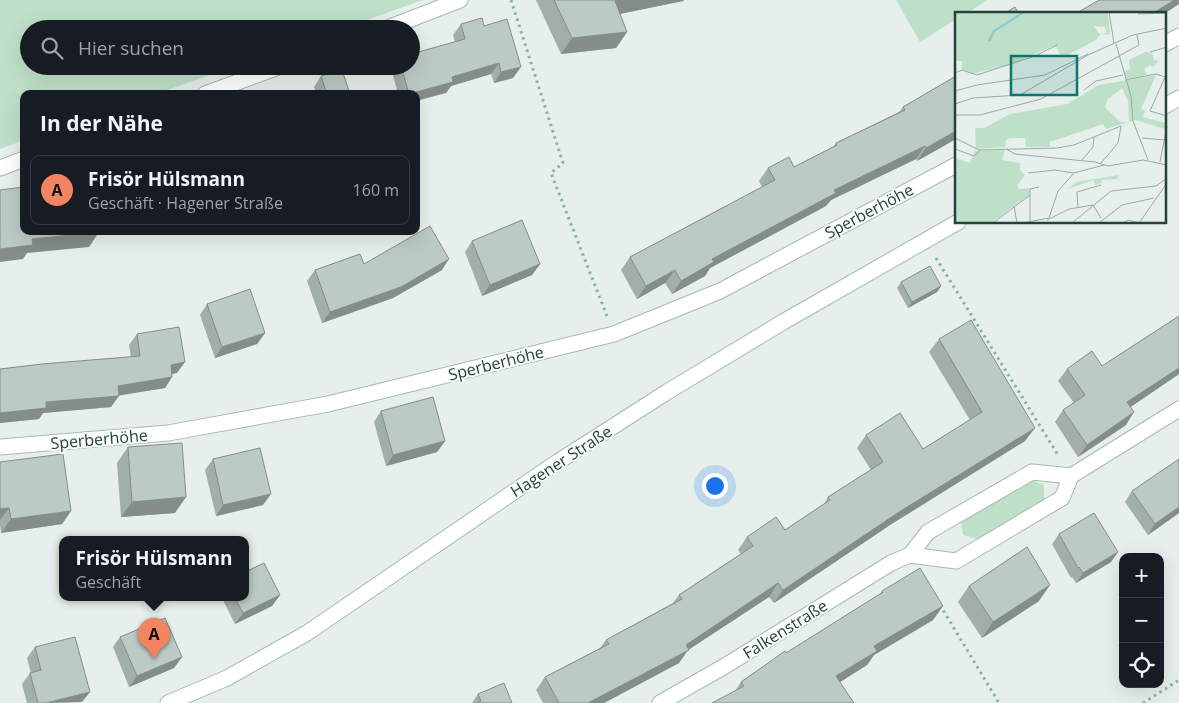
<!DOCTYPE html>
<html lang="de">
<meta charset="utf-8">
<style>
:root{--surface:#171b24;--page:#242831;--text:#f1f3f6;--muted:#9ea1a6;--line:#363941;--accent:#f4845f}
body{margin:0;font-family:"Open Sans",sans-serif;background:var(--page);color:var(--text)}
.controls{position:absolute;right:15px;bottom:15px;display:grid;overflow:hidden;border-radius:10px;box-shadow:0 5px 20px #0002}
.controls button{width:45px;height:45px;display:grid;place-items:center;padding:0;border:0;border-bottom:1px solid var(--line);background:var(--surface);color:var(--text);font:25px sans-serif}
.you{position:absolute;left:714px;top:485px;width:18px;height:18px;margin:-12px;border:4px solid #fff;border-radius:50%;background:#1a73e8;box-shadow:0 0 0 8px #1a73e833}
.badge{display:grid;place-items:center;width:32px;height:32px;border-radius:50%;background:var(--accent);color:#111;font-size:16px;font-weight:700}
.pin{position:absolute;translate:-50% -41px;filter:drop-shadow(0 1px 2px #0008)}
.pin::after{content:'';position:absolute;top:26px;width:18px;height:15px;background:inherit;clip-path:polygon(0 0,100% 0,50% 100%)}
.popup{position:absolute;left:59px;top:536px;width:190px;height:65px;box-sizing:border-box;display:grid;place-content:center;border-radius:10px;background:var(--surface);filter:drop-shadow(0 1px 4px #0005);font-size:16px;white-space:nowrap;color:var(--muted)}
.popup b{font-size:19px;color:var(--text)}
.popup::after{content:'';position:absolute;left:50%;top:100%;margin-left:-10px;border:10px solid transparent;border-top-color:var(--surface)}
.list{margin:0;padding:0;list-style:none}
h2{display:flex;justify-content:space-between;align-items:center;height:65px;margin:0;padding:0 20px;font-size:21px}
h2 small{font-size:16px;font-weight:400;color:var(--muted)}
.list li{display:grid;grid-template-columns:32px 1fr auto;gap:15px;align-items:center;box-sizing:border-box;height:70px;margin:0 10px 10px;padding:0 10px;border:1px solid var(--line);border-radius:10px}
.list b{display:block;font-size:19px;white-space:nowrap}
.list p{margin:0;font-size:16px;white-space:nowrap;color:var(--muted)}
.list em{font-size:16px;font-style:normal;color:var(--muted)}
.icon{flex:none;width:28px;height:28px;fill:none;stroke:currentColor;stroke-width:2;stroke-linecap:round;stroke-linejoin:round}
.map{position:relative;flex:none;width:1179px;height:703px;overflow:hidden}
.search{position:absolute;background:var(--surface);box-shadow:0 5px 20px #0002;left:20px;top:20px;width:400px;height:55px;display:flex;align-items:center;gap:12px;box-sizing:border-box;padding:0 18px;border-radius:28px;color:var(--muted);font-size:19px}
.panel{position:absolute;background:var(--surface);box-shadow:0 5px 20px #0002;left:20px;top:90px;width:400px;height:145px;border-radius:10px}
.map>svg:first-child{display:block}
.green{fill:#bfe0c8}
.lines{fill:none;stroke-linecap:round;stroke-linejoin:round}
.minor-casing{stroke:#a8b8b2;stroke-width:17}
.secondary-casing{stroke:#a4bbb3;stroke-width:17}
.path{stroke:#86b3a5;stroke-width:3;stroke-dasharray:2.5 4;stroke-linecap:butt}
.minor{stroke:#fff;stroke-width:15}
.secondary{stroke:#fff;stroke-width:15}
.wall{fill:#a1aea9}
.shaded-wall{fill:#838d89}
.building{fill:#bbcac4;stroke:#838d89}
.labels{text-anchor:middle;stroke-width:4;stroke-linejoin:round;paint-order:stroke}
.street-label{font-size:16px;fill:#24423a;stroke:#f7fbf9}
.inset-river{fill:none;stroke:#8ec9d4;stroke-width:2.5}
.inset-road{fill:none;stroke:#98aaa4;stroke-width:1}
.view{fill:#0f766e;fill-opacity:0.15;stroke:#0f766e;stroke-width:2.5}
.inset-edge{fill:none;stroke:#24423a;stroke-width:2.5}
</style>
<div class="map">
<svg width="1179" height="703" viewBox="0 0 1179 703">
<rect width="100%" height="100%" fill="#e6efeb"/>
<!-- green -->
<path class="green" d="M0 0H423L341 29H29V66H235L156 94H24V140L0 149Z
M896 0H987L966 14H956V19L920 42Z
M1027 478 1044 485V507L985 541 963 535 960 516Z"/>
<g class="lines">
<!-- minor casing -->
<g class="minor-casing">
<path id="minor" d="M385 29 460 0
M1165 44 1179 36
M205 94 281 66
M0 168 24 159
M0 447 168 433 328 404 614 334 720 291 956 165
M910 555 928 532 1032 472 1071 476
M660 703 725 666 891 563 910 555 956 561 1062 498 1071 476 1179 409"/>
</g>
<!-- secondary casing -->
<g class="secondary-casing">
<path id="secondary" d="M1165 106 1179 98
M168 703 227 678 307 633 556 463 667 392 783 322 958 222"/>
</g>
<!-- path -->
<path class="path" d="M511 0 563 163 551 173 607 316
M936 258 1058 455
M940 605 999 703
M1143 703 1179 680"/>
<!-- minor -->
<use href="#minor" class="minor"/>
<!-- secondary -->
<use href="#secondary" class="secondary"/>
</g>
<!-- wall -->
<path class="wall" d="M536 0H684L683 1 620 14 627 32 616 48 561 54Z
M461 24 484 26 513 78 494 83 491 74 451 86 446 93 398 94 391 68 392 66H411L455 42 453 35Z
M321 76 350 94H316L314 87Z
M956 76V139L917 161 916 159 831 200 826 206 710 268 705 276 672 294 665 283 637 299 621 270 630 257 762 187 759 181 768 168 794 167 833 147 836 143 899 112 903 107Z
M472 241 540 264 532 275 482 296 465 252Z
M364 264 442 270 393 298 322 323 307 281 315 270Z
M901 282 941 286 937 292 908 308 897 288Z
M207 304 265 333 257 344 215 358 200 315Z
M1179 316V374L1130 407 1126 425 1078 457 1055 422 1063 410 1074 403 1058 381 1067 369 1102 366Z
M137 334 177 373 172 374V377L165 388 119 395 111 407 43 413 39 419 0 423V369L131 357 129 345Z
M939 339 1025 441 890 525 774 603 769 597 688 650 679 663 604 703H543L536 690 545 677 600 648 606 640 673 603 679 595 741 554 738 550 747 537 785 530 824 504 828 497 871 470 857 448 866 435 923 449 970 420 929 352Z
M381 411 445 441 437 452 386 466 374 422Z
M128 447 175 513 121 517 117 463Z
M213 459 263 505 216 516 205 470Z
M0 462 71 511 62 524 1 533 0 525Z
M1132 491 1179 513 1148 535 1125 502Z
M1059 534 1111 562 1076 583 1072 577 1071 578 1052 544Z
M969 586 1039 601 982 638 958 602Z
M882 591 943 606 933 620 874 655 867 665 840 682 735 691 741 682 879 595Z
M280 595 272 606 235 624 222 598H245Z
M120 637 182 657 174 668 129 687 113 647Z
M35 647 82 702 27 703 22 684 30 673H31L27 658Z
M478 694 512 703H472Z"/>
<!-- shaded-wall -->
<path class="shaded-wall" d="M621 0H684L683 1 604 17 615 1Z
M1174 0H1179V4L1164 14H1152Z
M627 32 616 48 561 54 572 38Z
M499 63 491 74 451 86 446 93 416 101V94H410L452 77Z
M521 67 513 78 494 83 501 72Z
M956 131V139L917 161 926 148Z
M925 146 916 159 831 200 826 206 710 268 705 276 672 294 681 281 712 259 834 190Z
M99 232 89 247 27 253 23 259 0 262V249L32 239Z
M449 259 442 270 393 298 322 323 330 312Z
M540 264 532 275 482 296 490 285Z
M675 270 665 283 637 299 646 286Z
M941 286 937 292 908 308 912 302Z
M265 333 257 344 215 358 222 347Z
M185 362 177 373 164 375 171 365Z
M1179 368V374L1119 415 1127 402Z
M172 377 165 388 110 397 118 386Z
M119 396 111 407 43 413 39 419 0 423V413L46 402Z
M1134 412 1126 425 1078 457 1087 445Z
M1035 428 1025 441 890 525 774 603 783 590 899 512Z
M445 441 437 452 386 466 393 455Z
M271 494 263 505 216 516 223 505Z
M186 497 175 513 121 517 132 502Z
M1179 507V513L1148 535 1155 524Z
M9 508 0 520V509Z
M71 511 62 524 1 533 11 519Z
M1118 552 1111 562 1076 583 1083 573Z
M778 583 769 597 688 650 679 663 604 703H588L686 645Z
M1050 585 1039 601 982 638 993 622Z
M280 595 272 606 235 624 243 613Z
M943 606 933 620 874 655 867 665 826 691 836 676 874 646Z
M182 657 174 668 129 687 137 676Z
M90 692 82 702 46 703Z"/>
<!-- building -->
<path class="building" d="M554 0H621L615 1 627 32 572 38Z
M1099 0H1174L1152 14H1075Z
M1015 7 1019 14H1004Z
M482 18 484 26 507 19 521 67 501 72 499 63 452 77 453 82 409 94 401 66H411V54L465 39 461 24Z
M342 70 350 94H327L321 76Z
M956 76V131L926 148 925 146 834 190 836 193 712 259 714 262 681 281 675 270 646 286 630 257 775 180 768 168 789 157 794 167 837 145 836 143 905 110 903 107Z
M24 187V231H99V232L32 239 33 245 0 249V190Z
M522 220 540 264 490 285 472 241Z
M430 226 449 259 401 287 330 312 315 270 360 254 364 264Z
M930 266 941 286 912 302 901 282Z
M250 289 265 333 222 347 207 304Z
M1179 316V368L1127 402 1134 412 1087 445 1063 410 1085 395 1067 369 1092 351 1102 366Z
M971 320 1035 428 899 512 783 590 778 583 686 645 689 650 588 703H559L545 677 609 644 606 640 682 599 679 595 753 546 747 537 776 517 785 530 830 500 828 497 883 462 866 435 900 413 923 449 982 412 939 339Z
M179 327 185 362 171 365 172 377 118 386 119 396 46 402V408L0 413V369L42 364 140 356 137 334Z
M433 397 445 441 393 455 381 411Z
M182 443 186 497 132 502 128 447Z
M260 448 271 494 223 505 213 459Z
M63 454 71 511 11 519 9 508 0 509V462Z
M1179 459V507L1155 524 1132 491Z
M1094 513 1118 552 1083 573 1079 567 1078 568 1059 534Z
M1027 547 1050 585 993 622 969 586Z
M264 563 280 595 243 613 235 598H245V572Z
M920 568 943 606 874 646 877 651 836 676 854 703H712L744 686 741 682 785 651 786 653 883 592 882 591Z
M165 618 182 657 137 676 120 637Z
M75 637 90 692 46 703H38L30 673 41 670 35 647Z
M504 683 512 703H477L481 701 478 694Z"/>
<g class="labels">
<!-- street labels -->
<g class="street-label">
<text transform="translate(869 211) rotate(-28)" y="6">Sperberhöhe</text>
<text transform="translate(496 363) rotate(-14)" y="6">Sperberhöhe</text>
<text transform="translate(99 439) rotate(-5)" y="6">Sperberhöhe</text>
<text transform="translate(561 461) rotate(-33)" y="6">Hagener Straße</text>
<text transform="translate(785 629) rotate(-32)" y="6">Falkenstraße</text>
</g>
</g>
<!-- overview -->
<g transform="translate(955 12)">
<rect width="211" height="211" fill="#e6efeb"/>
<path d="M0 0H153L155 23 145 21H151L150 15 139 14 145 23 141 28 107 46 100 33 55 53 17 62 7 57V49H0ZM190 40 197 41 199 48 204 49 198 55 195 53 189 57 192 63 171 67 168 59 175 57 174 48ZM201 63 186 97 190 99 188 105 210 111V117L180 108 151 117 148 112 95 130V135H71L70 126H55L51 128 50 135 21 137 20 116H29L55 102 112 92 144 73ZM167 76 173 89 174 111 164 109 150 95 153 87ZM47 138 50 139 47 148 65 151V158L70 163 62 173 64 177 74 176V183L36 211H0V146L15 151 20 139ZM164 163 162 167 146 168 147 171 140 173 138 168 113 177 122 170Z" fill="#bfe0c8" fill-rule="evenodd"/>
<path class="inset-river" d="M34 29 39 19 69 0"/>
<path class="inset-road" d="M154 0 159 31M183 2 212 1M161 32 176 84 178 109 193 148M195 40 212 35M0 61 7 58 22 63 80 44 102 33M210 65 195 99 212 104M170 68 201 62 210 65M129 78 141 69 168 63M0 79 22 73 90 63 133 42M0 92 18 86 65 83 133 43 178 23 212 16M0 103H25L86 87 184 33 182 23M0 126 24 138 102 136 119 133 166 114 163 131 146 151M187 126 210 128M0 137 19 144 26 138M51 137 60 142 140 150 153 154 188 148 212 153M127 148 138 135 139 125M205 150 212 114M73 161 100 158 119 161 149 153M59 194 62 211M123 196 122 180 146 173M92 208 114 197 138 193 146 206M75 209V177L84 175M38 211 75 183M67 211 94 206 103 179 119 161M117 211 156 179 201 174 212 166M144 211 167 193 199 186M167 211 174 208 184 211M184 211 212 171"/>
<path class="view" d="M56 44H122V83H56Z"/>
<rect width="211" height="211" class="inset-edge"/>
</g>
</svg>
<div class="controls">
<button>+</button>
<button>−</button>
<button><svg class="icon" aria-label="locate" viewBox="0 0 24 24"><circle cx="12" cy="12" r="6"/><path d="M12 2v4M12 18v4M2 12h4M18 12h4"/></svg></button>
</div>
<div class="you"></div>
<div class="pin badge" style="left:154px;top:659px">A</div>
<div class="popup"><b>Frisör Hülsmann</b>Geschäft</div>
<div class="search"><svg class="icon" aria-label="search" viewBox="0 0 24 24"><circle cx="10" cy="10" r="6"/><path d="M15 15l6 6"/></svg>Hier suchen</div>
<section class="panel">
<h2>In der Nähe<small></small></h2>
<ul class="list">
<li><span class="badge">A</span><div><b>Frisör Hülsmann</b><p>Geschäft · Hagener Straße</p></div><em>160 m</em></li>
</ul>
</section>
</div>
